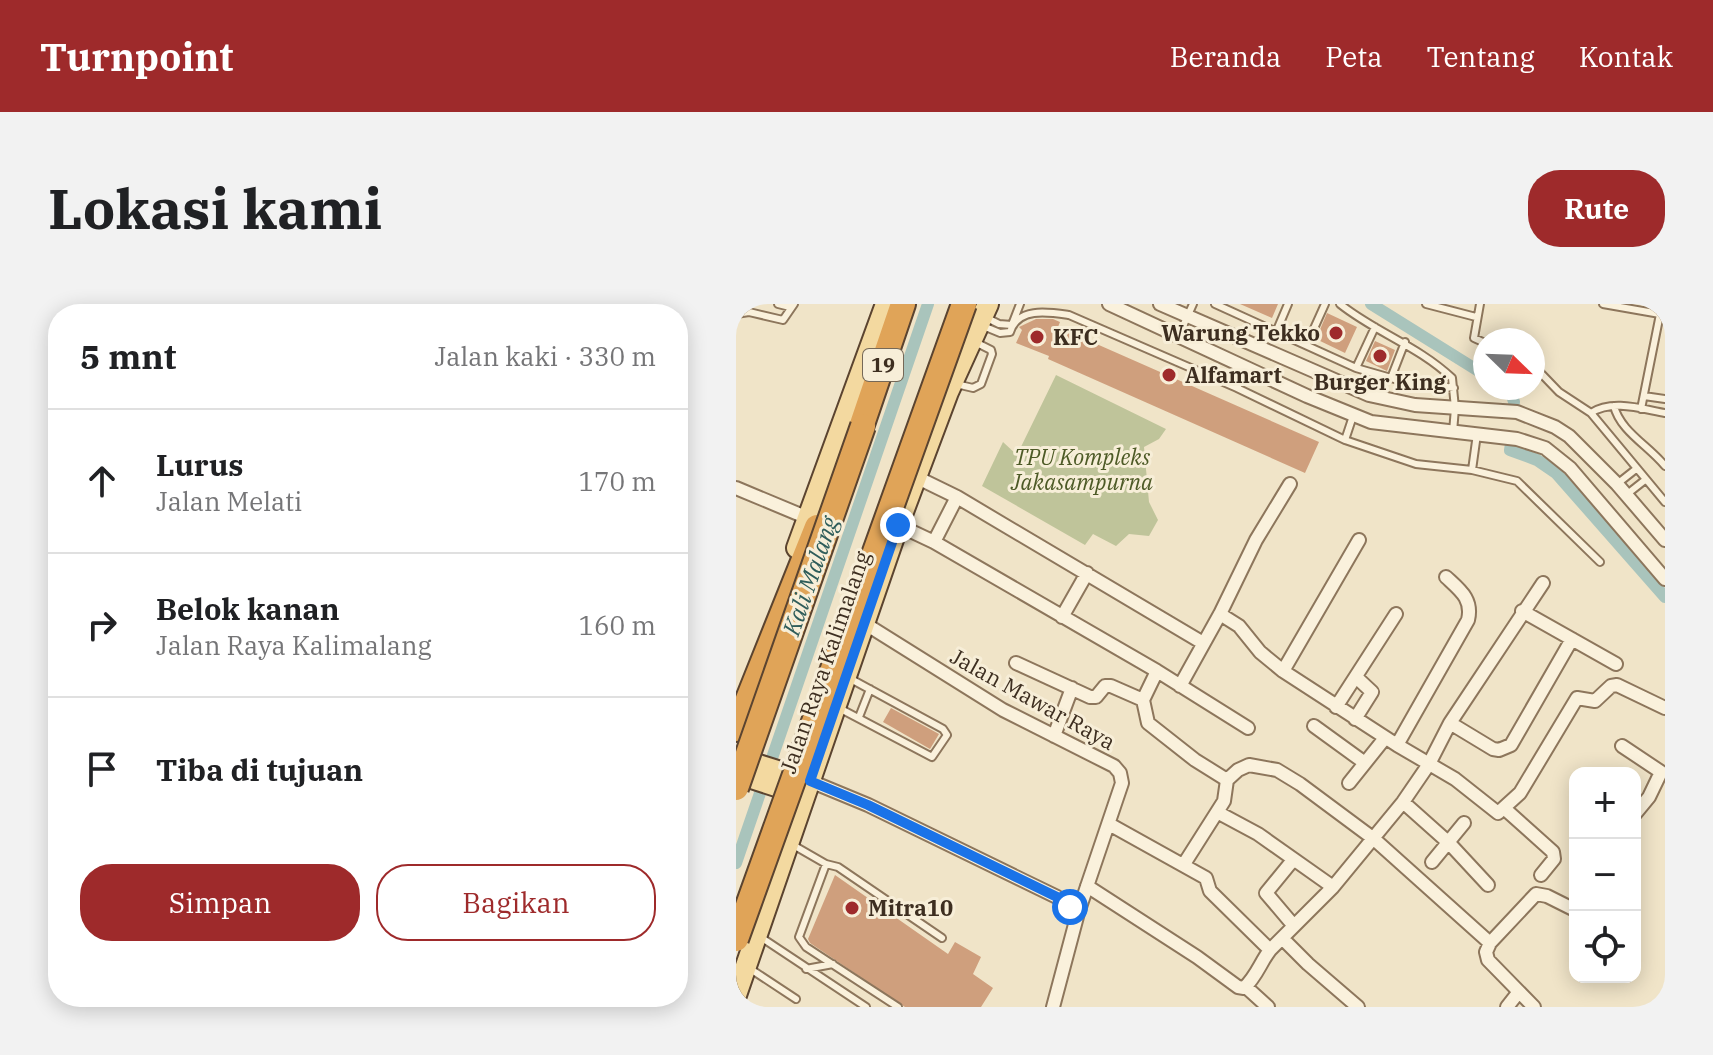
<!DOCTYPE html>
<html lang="id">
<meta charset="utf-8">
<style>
:root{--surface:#fff;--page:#f2f2f2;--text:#202124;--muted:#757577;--line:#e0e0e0;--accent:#9e2a2b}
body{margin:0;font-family:"IBM Plex Serif",serif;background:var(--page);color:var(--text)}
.controls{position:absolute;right:24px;bottom:24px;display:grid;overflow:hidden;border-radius:16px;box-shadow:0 4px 20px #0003}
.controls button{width:72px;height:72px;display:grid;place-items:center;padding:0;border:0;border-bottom:2px solid var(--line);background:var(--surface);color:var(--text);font:40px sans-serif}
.compass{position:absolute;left:737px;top:24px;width:72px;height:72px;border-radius:50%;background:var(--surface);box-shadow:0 4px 20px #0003;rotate:113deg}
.stop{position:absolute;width:24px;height:24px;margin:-18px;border:6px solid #1a73e8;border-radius:50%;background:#fff}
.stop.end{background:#1a73e8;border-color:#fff;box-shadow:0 2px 8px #0008}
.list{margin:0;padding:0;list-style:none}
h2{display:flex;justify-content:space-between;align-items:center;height:104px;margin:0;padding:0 32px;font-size:34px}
h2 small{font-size:26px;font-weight:400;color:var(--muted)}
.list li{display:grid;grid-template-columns:52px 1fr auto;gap:24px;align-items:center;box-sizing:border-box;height:144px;padding:0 32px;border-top:2px solid var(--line)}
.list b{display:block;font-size:30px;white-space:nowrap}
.list p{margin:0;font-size:26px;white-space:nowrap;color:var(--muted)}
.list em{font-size:26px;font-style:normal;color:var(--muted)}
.actions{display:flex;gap:16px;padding:24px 32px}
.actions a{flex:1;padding:18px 0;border:2px solid var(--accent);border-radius:32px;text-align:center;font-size:28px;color:var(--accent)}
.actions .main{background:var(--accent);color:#fff}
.icon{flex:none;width:44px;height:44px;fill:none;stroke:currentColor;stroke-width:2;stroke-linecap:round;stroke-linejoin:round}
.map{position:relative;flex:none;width:929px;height:703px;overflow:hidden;border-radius:32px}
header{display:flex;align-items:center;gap:48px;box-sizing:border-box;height:112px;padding:0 40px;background:var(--accent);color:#fff}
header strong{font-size:38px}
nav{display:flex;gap:44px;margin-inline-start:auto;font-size:28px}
.intro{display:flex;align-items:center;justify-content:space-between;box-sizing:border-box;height:192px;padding:0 48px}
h1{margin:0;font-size:56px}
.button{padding:20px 36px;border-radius:32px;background:var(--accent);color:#fff;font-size:28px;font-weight:700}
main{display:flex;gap:48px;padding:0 48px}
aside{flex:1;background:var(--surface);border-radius:32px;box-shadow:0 4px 20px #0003}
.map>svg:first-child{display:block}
.cemetery{fill:#bfc49a}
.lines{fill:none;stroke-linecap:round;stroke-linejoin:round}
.canal{stroke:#a9c4bc;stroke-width:12}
.building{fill:#cf9f7d}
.service-casing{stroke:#8d765c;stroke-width:10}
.minor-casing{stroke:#8d765c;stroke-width:16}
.primary-casing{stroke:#5b4430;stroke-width:24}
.motorway-casing{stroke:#5b4430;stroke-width:28}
.service{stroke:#faf1dc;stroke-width:6}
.minor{stroke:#faf1dc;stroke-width:12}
.primary{stroke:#f3d9a0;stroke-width:20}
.motorway{stroke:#e0a458;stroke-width:24}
.motorway-bridge-casing{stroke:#5b4430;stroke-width:28;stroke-linecap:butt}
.motorway-bridge{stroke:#e0a458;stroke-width:24}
.route{stroke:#1a73e8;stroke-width:10}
.poi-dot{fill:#9e2a2b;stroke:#f7eed8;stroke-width:3}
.labels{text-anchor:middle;stroke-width:6;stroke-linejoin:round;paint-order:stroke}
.shield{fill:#f7eed8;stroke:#756857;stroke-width:2}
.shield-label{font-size:20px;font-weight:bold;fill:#3d2e20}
.poi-label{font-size:22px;font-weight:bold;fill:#3d2e20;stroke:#f7eed8;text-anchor:start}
.park-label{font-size:22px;font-style:italic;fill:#4d5a26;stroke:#f7eed8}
.street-label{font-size:22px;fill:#3d2e20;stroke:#f7eed8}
.water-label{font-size:24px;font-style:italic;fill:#2f5d5a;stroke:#f7eed8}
</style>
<header>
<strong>Turnpoint</strong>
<nav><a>Beranda</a><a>Peta</a><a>Tentang</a><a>Kontak</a></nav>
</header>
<div class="intro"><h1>Lokasi kami</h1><a class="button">Rute</a></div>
<main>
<aside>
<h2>5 mnt<small>Jalan kaki · 330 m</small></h2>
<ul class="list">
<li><svg class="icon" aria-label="ahead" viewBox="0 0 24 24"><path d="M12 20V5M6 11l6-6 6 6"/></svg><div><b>Lurus</b><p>Jalan Melati</p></div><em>170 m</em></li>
<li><svg class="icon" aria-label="right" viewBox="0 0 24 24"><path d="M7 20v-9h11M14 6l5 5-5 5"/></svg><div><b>Belok kanan</b><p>Jalan Raya Kalimalang</p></div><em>160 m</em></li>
<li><svg class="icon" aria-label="arrive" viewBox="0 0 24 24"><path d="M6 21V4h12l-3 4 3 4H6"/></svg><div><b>Tiba di tujuan</b></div></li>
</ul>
<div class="actions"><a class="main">Simpan</a><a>Bagikan</a></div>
</aside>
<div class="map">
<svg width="929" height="703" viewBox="0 0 929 703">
<rect width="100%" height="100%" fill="#f0e4c8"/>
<!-- cemetery -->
<path class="cemetery" d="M320 71 430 125 423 135 408 143 413 198 422 216 413 232 393 230 380 242 357 230 349 241 246 182 267 138 281 151Z"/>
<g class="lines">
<!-- canal -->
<path class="canal" d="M635 0 749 71
M769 84 775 88 778 98
M775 140 774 146 801 156 820 169 929 293
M0 559 192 0"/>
</g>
<!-- building -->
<path class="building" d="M504 0H542L536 14Z
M591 9 621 23 609 49 580 35Z
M300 15H317L324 18 322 23 583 138 569 169 312 55 313 52 280 39 286 26 283 23Z
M639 37 659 46 651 67 630 57Z
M155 404 203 430 194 445 147 418Z
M99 571 212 650 219 638 245 653 237 670 257 684 245 703H169L74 639 72 635Z"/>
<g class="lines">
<!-- service casing -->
<g class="service-casing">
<path id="service" d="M42 0 54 3
M479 0 620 64 662 76 718 84
M604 0C639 28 682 42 716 74L719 104 717 128
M690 0 740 13
M744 0 738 34 749 39
M867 0 924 10
M0 10 13 8 47 16 58 0
M249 13 263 20 276 21
M277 18 284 0
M247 22 264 29 274 28C282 3 312 8 333 11L501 84 609 136
M541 26 552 0
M443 31 457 0
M571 40 589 0
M797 61 823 88 855 109 929 198
M620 64 639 23
M655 74 669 38
M220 80 237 84 245 80 256 50 255 46 239 38
M501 84 510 62
M908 92 929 95
M878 102C884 127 913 142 929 162
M905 105 924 10 929 7
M855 109C876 95 906 105 929 109
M617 112 609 136 680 160 736 166 781 177 864 258
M736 166 741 130
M881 180 900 165
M890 191 909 176
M101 403 196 453 211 431 207 425 113 374
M123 413 134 385
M57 541 90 560 102 563 206 634
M90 560 63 633 70 643 162 703
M23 632 130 703
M13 664 60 695
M70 665 97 660"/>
</g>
<!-- minor casing -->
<g class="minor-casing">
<path id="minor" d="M373 0 571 92 635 118 781 135 809 144 834 164 929 275
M424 0 633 91 679 101 781 108 819 123 833 132 881 180 929 236
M180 173 221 193 467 339
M0 184 72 214
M162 221 198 238 421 367 512 424
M198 238 221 193
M786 307 880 360
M484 310 503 322 524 348 547 367 661 441 719 475 762 509 784 489 841 394 859 397 875 382 881 381 929 404
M326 313 351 269
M128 319 267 406 378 462 384 469 386 479 342 609 317 703
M280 359 354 393H360L369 382H375L407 396
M421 367 407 396 412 419 459 456 491 476
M547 367 623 236
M444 382 484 310 520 236 554 180
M600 403 660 310
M619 415 636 388 620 373
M714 419 757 445 763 446 775 441 836 335
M578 422 629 459
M318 432 336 384
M661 441 732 316C737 295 724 286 710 273
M886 442 925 468 913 493 899 510
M74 477 132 501 321 593 334 603
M613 479 649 434
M667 498 713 539 752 581
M769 505 817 548 818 555 805 571
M481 508 522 530 597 583
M373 520 470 574 474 587 534 646
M557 556 530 589 558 622
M696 558 728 519
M448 560 488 497 491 476 502 466 513 461 541 466 564 480 638 535 754 639 750 648 752 656 798 703
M351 582 461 653 502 683 508 684C521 672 524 659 534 646L597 583 667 498 693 460 714 419 807 279
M547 635 572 660 622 703
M754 639 800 590 811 592 839 606
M510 683 532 703
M771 703 782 689"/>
</g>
<!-- primary casing -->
<g class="primary-casing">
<path id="primary" d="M61 244 150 0
M0 454 70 476
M0 469 65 490
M0 691 162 221 212 88 252 0"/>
</g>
<!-- motorway casing -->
<g class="motorway-casing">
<path id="motorway" d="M120 138 167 0
M0 425 81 223"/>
</g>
<!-- service -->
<use href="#service" class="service"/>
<!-- minor -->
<use href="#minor" class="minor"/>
<!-- primary -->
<use href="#primary" class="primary"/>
<!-- motorway -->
<use href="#motorway" class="motorway"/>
<!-- motorway-bridge casing -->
<g class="motorway-bridge-casing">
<path id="motorway-bridge" d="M0 484 127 122
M0 635 228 0"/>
</g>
<!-- motorway-bridge -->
<use href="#motorway-bridge" class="motorway-bridge"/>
</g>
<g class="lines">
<!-- route -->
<path class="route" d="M162 221 74 477 132 501 321 593 334 603"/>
</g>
<!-- markers -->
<g class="poi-dot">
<circle cx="600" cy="29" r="8"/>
<circle cx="301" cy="33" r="8"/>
<circle cx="644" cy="52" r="8"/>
<circle cx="433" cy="71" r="8"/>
<circle cx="116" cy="604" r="8"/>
</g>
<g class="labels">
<!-- shield labels -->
<rect class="shield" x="127" y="45" width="40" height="32" rx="6"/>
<g class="shield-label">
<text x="147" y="68">19</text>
</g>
<!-- poi labels -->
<g class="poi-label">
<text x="584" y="37" text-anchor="end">Warung Tekko</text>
<text x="317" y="41">KFC</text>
<text x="449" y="79">Alfamart</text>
<text x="644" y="86" text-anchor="middle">Burger King</text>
<text x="132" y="612">Mitra10</text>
</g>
<!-- park labels -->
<g class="park-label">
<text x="346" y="161">TPU Kompleks<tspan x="346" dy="25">Jakasampurna</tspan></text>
</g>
<!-- street labels -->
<g class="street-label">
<text transform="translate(89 358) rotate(-71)" y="8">Jalan Raya Kalimalang</text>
<text transform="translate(297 395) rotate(29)" y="8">Jalan Mawar Raya</text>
</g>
<!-- water labels -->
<g class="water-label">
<text transform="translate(75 272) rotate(-71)" y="8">Kali Malang</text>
</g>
</g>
</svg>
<div class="controls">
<button>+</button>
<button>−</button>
<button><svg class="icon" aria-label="locate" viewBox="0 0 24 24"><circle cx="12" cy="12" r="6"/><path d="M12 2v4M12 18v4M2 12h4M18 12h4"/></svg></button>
</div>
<svg class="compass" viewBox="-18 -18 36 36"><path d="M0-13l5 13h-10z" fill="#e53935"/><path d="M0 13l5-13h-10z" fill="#757577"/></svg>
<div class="stop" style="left:334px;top:603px"></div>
<div class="stop end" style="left:162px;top:221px"></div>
</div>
</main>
